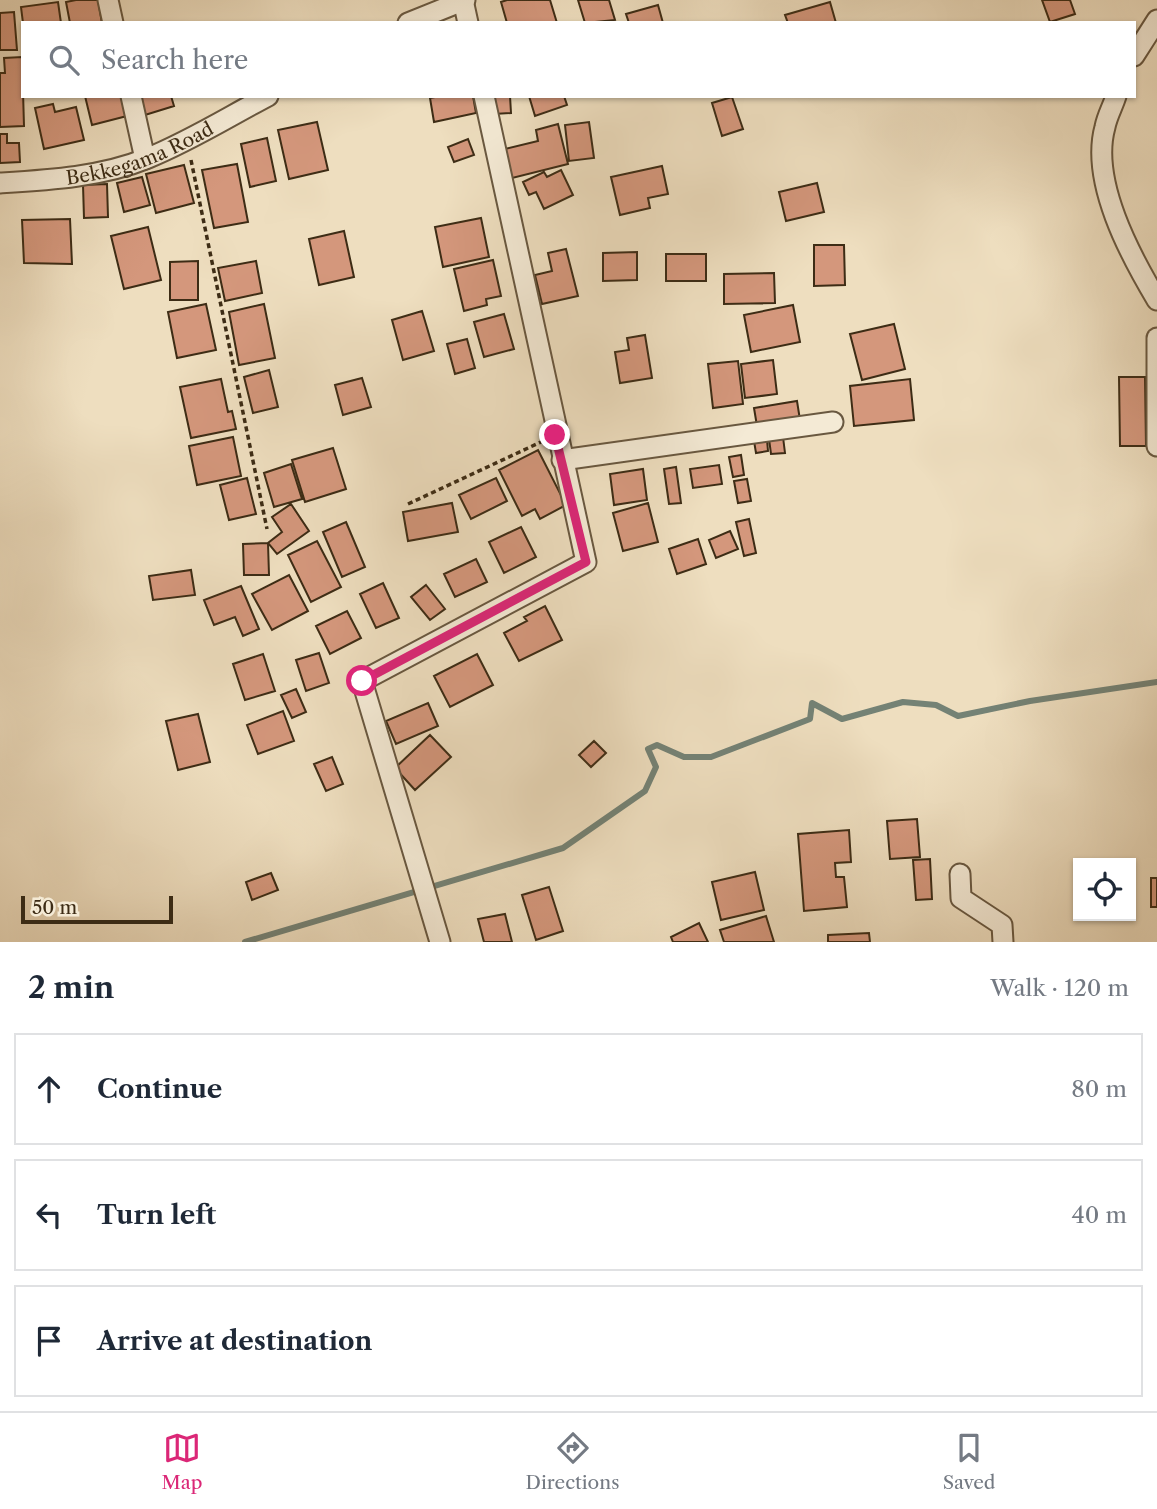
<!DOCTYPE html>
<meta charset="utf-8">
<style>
:root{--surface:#fff;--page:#f2f2f3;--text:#1f2937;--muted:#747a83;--line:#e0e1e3;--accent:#db2777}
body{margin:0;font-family:"Libre Caslon Text",serif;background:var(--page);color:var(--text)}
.controls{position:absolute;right:21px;bottom:21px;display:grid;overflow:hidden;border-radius:0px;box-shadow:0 2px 5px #0004}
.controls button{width:63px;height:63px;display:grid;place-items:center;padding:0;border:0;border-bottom:2px solid var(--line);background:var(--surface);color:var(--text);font:35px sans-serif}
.scale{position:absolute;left:21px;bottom:18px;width:152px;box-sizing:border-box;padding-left:7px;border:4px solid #3d2c15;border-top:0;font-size:19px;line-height:24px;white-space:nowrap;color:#3d2c15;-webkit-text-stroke:5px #f4ead5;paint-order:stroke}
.stop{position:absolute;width:21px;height:21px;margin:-16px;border:5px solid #db2777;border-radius:50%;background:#fff}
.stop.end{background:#db2777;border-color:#fff;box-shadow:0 2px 7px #0008}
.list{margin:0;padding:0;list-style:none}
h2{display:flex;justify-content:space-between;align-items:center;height:91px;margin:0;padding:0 28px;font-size:30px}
h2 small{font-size:23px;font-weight:400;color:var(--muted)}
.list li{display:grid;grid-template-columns:46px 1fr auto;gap:21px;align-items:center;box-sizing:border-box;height:112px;margin:0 14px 14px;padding:0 14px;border:2px solid var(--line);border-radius:0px}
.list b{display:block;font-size:26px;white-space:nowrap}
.list em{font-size:23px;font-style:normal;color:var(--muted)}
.icon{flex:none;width:38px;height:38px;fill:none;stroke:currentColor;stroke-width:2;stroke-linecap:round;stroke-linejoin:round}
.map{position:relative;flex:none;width:1157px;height:942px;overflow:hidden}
.search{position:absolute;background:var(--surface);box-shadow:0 2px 5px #0004;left:21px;right:21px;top:21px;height:77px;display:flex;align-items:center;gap:18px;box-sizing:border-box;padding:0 24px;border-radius:0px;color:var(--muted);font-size:26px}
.sheet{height:469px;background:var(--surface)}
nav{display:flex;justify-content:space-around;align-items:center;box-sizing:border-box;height:98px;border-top:2px solid var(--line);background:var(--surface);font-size:19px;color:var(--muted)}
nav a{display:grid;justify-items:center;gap:4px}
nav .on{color:var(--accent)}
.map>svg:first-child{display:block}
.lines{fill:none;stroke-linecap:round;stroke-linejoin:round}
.stream{stroke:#748275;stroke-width:6}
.building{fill:#d4977c;stroke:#3d2c15;stroke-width:2}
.minor-casing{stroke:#695840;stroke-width:23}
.path{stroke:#3d2c15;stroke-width:3.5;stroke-dasharray:5 3.5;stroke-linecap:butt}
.minor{stroke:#f4ead5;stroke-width:19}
.route{stroke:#db2777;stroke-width:9}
.labels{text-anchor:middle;stroke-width:7;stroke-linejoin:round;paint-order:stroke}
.street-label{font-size:19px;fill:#3d2c15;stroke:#f4ead5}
</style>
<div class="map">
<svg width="1157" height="942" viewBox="0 0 1157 942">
<rect width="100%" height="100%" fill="#eedebf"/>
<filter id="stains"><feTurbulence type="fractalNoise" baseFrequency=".00286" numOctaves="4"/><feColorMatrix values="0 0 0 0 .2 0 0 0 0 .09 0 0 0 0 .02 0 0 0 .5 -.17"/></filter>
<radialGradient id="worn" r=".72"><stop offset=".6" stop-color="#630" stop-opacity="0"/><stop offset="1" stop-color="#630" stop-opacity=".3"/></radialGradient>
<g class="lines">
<!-- stream -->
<path class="stream" d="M245 942 563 848 645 791 656 767 648 749 657 745 684 757H711L810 719 812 703 842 719 903 702 936 705 958 716 1030 701 1157 682"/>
</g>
<!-- building -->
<path class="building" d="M76 0H98L102 23H70L66 2Z
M507 0H550L557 23H507L501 2Z
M578 0H609L615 20 585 23Z
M1042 0H1070L1075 14 1050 22Z
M58 2 61 23H23L21 7Z
M830 2 836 23H788L785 15Z
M658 5 663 23H629L626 14Z
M14 12 17 50H0V13Z
M22 57 24 126 0 127V73H5L4 58Z
M85 96H122L127 116 92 125Z
M139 96H171L174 106 145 115Z
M440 96H473L476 113 434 122 430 98Z
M493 96H510L511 113 494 114Z
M529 96H564L567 105 535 116Z
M732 97 743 129 722 136 712 103Z
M53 104 55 112 76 107 84 140 44 149 35 108Z
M317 122 328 170 289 179 278 130Z
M589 122 594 158 569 161 565 125Z
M558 124 568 164 508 179 501 150 538 141 536 130Z
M0 134H7V143H19L20 162 0 163Z
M267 138 276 181 250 187 241 144Z
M468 139 474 155 454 162 448 147Z
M237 164 248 222 214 228 202 170Z
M184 165 194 203 156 213 146 174Z
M662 166 668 194 648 198 650 208 620 215 611 177Z
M561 170 573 195 544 209 536 192 529 195 523 182 544 172 547 177Z
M142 177 150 205 124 212 117 183Z
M817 183 824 212 786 221 779 192Z
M107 184 108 217 84 218 83 185Z
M481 218 489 257 443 267 435 227Z
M70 219 72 264 24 263 22 220Z
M148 227 161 280 124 289 111 236Z
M344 231 354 277 319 285 309 239Z
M814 245H844L845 285 814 286Z
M566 249 578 296 542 304 535 275 552 271 548 253Z
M637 252V280L603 281V253Z
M666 254H706V281H666Z
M493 260 501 296 486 299 487 305 464 311 454 269Z
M198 261V300H170V262Z
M256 261 262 293 225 301 218 268Z
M774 273 775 303 724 304V274Z
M206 304 216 350 177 358 168 312Z
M264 304 275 358 239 365 229 312Z
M793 305 800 342 751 352 744 315Z
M422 311 434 351 403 360 392 320Z
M504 314 514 349 484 357 474 322Z
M894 324 905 369 862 380 850 334Z
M645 335 652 378 620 383 615 352 629 350 627 338Z
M467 339 475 368 455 374 447 344Z
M773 360 777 394 745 398 741 364Z
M738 361 743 404 713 408 708 364Z
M269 370 278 407 253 413 244 377Z
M1119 377H1145L1146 446H1120Z
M362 378 371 407 343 415 335 385Z
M221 379 228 412 232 411 236 429 191 438 180 387Z
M910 379 914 420 854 426 850 386Z
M797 401 800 420 757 426 754 408Z
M233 437 241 476 197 485 189 446Z
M783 437 785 453 771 454 769 439Z
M767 440 768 451 756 453 754 441Z
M333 448 346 489 305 502 292 460Z
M538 450 566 505 540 519 535 509 522 516 499 470Z
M741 455 744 475 733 477 729 457Z
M291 464 302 499 274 507 264 473Z
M719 465 722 484 693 488 690 469Z
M676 467 681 503 669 504 664 469Z
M643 469 647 500 614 505 610 474Z
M247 478 256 514 229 520 220 485Z
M496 478 507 501 471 519 459 495Z
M747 479 751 501 738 503 734 481Z
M452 503 458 532 408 541 403 512Z
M648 503 658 542 623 551 613 513Z
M291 504 309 531 277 554 268 543 282 532 272 517Z
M749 519 756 553 744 556 736 522Z
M346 522 365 567 342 577 323 532Z
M521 527 536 557 504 573 489 542Z
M730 531 738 549 716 558 709 540Z
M698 539 706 564 677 574 669 549Z
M317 541 341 587 311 602 288 555Z
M268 543 269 575H244L243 544Z
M476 559 487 582 455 597 444 574Z
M191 570 195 595 153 600 149 576Z
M289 575 308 611 272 630 252 594Z
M383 583 399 618 376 628 360 594Z
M426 585 445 609 430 620 411 597Z
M241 586 259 629 243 636 235 617 214 625 204 600Z
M545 606 562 640 519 661 504 633 527 621 524 617Z
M347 611 361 638 330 654 316 626Z
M319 653 329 683 306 691 296 660Z
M263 654 275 691 245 700 233 664Z
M477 654 493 685 450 707 434 676Z
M296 689 306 712 292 718 281 695Z
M428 703 438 726 396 744 386 721Z
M283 711 294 741 258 754 247 725Z
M198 714 210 762 178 770 166 721Z
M430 735 451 757 415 790 395 768Z
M594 741 606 753 591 767 579 755Z
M332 757 343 784 326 791 314 764Z
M917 819 920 857 890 859 887 821Z
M849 830 851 862 835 863 836 877H844L847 907 804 911 798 834Z
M930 859 932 899 916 900 913 860Z
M755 872 764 910 721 920 712 882Z
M271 873 278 890 252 900 246 882Z
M1151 878H1157V907H1151Z
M549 887 563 931 536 940 522 895Z
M505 914 512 942H484L478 919Z
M766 916 774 942H724L720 930Z
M699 923 708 942H673L671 937Z
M869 933 870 942H828V935Z"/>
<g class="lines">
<!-- minor casing -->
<g class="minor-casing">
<g id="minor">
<path d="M108 0 113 23"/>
<path d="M463 0 468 23"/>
<path d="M408 23 465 0"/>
<path d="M1134 56 1157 20"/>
<path d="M131 96 145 159"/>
<path d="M1116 96C1113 106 1107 116 1105 127 1090 181 1130 255 1157 300"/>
<path id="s1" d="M0 183C49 180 102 177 148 158 190 141 228 117 268 96"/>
<path d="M1157 338V446"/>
<path d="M562 460 833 422"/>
<path d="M960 874 961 898 1002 925 1003 942"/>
<path d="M440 942 362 681 586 562 484 96"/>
</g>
</g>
<!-- path -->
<path class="path" d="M191 160 267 529
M408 504 541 442"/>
<!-- minor -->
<use href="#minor" class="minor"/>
</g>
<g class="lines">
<!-- route -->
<path class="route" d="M362 681 586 562 555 435"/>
</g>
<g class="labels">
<!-- street labels -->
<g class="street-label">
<text dy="7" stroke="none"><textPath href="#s1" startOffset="144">Bekkegama Road</textPath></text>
</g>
</g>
<rect width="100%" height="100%" filter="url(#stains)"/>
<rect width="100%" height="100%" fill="url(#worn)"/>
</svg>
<div class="controls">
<button><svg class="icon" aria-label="locate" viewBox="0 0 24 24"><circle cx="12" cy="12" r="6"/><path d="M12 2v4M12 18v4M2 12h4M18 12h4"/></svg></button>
</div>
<div class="scale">50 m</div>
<div class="stop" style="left:362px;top:681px"></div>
<div class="stop end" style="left:555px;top:435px"></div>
<div class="search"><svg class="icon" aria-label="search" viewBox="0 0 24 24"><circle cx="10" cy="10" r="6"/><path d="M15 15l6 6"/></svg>Search here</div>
</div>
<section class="sheet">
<h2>2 min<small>Walk · 120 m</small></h2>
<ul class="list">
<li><svg class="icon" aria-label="ahead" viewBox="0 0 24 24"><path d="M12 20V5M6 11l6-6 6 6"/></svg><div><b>Continue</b></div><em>80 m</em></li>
<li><svg class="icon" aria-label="left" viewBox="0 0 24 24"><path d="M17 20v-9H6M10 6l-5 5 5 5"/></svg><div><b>Turn left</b></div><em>40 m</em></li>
<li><svg class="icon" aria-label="arrive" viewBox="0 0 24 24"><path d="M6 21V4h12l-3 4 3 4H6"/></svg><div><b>Arrive at destination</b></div></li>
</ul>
</section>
<nav>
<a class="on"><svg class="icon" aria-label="map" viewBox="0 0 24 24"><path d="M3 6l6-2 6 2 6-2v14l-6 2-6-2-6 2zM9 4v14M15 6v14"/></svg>Map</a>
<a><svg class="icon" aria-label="directions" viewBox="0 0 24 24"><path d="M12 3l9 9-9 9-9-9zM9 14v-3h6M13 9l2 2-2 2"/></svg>Directions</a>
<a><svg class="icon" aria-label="saved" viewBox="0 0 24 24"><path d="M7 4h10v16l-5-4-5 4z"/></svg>Saved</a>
</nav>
